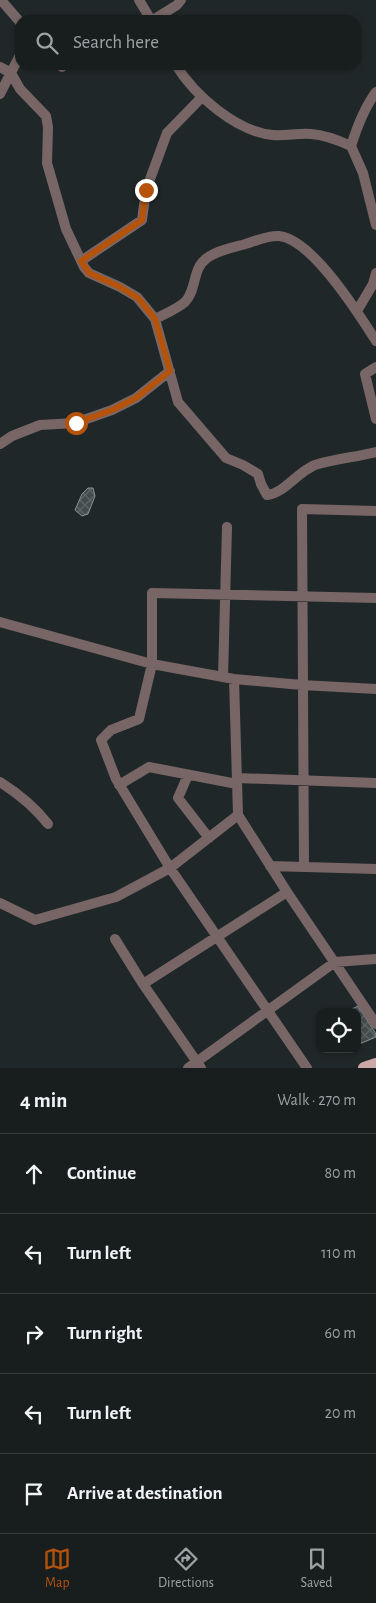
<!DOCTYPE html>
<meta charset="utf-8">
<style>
:root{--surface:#181d1e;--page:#252a2b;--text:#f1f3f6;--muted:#9fa2a4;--line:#363b3c;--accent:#b45309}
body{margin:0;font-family:"Alegreya Sans",sans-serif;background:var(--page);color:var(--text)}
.controls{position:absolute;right:15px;bottom:15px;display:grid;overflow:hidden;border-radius:10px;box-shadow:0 1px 4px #0004}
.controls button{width:45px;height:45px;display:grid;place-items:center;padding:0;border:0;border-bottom:1px solid var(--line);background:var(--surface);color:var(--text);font:25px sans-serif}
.stop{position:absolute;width:15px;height:15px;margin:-11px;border:4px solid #b45309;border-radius:50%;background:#fff}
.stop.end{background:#b45309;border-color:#fff;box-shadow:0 1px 5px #0008}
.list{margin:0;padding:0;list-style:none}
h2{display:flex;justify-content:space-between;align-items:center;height:65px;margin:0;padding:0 20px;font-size:21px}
h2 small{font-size:16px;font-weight:400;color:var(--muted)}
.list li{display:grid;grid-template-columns:32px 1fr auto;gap:15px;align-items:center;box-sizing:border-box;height:80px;padding:0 20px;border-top:1px solid var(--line)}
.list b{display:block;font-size:19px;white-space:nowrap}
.list em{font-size:16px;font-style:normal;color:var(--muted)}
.icon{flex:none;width:28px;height:28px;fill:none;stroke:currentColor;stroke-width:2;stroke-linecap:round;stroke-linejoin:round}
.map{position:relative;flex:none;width:376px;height:1068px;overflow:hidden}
.search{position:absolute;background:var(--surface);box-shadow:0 1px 4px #0004;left:15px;right:15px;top:15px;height:55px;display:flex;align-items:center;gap:12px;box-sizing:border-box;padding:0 18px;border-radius:15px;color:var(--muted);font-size:19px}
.sheet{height:465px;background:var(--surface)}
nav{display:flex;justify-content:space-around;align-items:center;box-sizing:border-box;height:70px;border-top:1px solid var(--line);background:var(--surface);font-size:14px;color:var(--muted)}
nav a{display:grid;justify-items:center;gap:2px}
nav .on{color:var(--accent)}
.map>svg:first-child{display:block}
.building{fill:url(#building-cross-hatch);stroke:#8a9294}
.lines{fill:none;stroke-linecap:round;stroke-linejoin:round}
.street{stroke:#786666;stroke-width:10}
.primary{stroke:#cca8a6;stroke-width:12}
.route{stroke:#b45309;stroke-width:6}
</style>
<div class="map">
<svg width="376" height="1068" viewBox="0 0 376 1068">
<defs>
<pattern id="building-cross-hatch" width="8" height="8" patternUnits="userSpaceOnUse" patternTransform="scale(1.25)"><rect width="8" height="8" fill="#434b4d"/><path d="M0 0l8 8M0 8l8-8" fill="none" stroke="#5e6567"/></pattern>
</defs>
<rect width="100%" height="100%" fill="#202728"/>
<!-- building -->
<path class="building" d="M88 488H93L95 496 88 514 82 516 75 510 82 494Z
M358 1006 376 1034V1037L357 1045V1012H352V1009Z"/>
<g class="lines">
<!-- street -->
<path class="street" d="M1 0 20 22
M139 0 151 20
M153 20 177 5 181 0
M60 65 62 67
M176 65C194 95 237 132 273 135 286 136 298 133 311 134 326 135 338 140 351 146L363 173 376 225
M0 67 11 73 20 89 46 116 48 127 47 163 66 229 84 267 89 273 120 287 137 297 155 319 178 402 226 458 243 465 258 474 261 484 267 495C285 493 297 472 315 465 334 459 356 457 376 452
M0 94 20 55
M351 146C357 127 364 108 376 92
M81 261 142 220 146 190 167 133 202 97
M357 311 373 284 376 273
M155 319C165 314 177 309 185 302 197 290 192 268 207 258 217 251 230 248 242 245 253 242 268 235 279 236 312 239 359 314 376 341
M376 367 365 374 376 419
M0 444 12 436 40 425 75 423 112 410 136 398 170 371
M0 622 152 664 234 679 302 685 376 689
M223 677 227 527
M234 679 238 815 287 892 376 1024
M188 775 178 798 209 838
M237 778 376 783
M0 782C19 794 34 806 48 824
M119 785 149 767 237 784
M270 866 376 869
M304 867 302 509 376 511
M0 903 35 920 116 897 170 868 238 815
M115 939 143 984 201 1068
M143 984 287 892
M188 1068 335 962 376 959
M307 1068 170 868 116 779 101 740 111 730 139 719 152 664V593L376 598"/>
<!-- primary -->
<path class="primary" d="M364 1068 376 1064"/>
</g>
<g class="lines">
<!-- route -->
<path class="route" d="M76 423 112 410 136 398 170 371 155 319 138 298 120 287 89 273 81 261 142 220 146 190"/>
</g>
</svg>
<div class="controls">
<button><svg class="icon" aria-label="locate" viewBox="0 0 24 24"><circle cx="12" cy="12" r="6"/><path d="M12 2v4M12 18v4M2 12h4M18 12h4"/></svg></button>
</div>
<div class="stop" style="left:76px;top:423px"></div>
<div class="stop end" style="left:146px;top:190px"></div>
<div class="search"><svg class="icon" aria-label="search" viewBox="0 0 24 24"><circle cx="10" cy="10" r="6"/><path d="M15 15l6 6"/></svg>Search here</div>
</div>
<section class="sheet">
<h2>4 min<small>Walk · 270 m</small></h2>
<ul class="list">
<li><svg class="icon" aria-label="ahead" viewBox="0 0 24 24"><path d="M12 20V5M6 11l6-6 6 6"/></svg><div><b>Continue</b></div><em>80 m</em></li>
<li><svg class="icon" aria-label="left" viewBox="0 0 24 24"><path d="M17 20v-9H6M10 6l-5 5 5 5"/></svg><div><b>Turn left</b></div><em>110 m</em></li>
<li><svg class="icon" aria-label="right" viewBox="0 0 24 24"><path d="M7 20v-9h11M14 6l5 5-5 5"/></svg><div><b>Turn right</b></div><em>60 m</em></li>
<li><svg class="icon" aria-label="left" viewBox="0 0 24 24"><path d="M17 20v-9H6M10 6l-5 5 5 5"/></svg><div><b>Turn left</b></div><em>20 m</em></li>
<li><svg class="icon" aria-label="arrive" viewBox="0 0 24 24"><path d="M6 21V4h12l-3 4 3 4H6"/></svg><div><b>Arrive at destination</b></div></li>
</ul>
</section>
<nav>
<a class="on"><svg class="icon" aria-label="map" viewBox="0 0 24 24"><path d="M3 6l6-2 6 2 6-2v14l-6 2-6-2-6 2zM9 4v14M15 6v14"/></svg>Map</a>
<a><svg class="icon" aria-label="directions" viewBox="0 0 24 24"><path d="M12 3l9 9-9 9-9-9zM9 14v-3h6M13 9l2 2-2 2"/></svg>Directions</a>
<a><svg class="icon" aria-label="saved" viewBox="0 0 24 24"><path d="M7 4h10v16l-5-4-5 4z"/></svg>Saved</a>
</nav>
